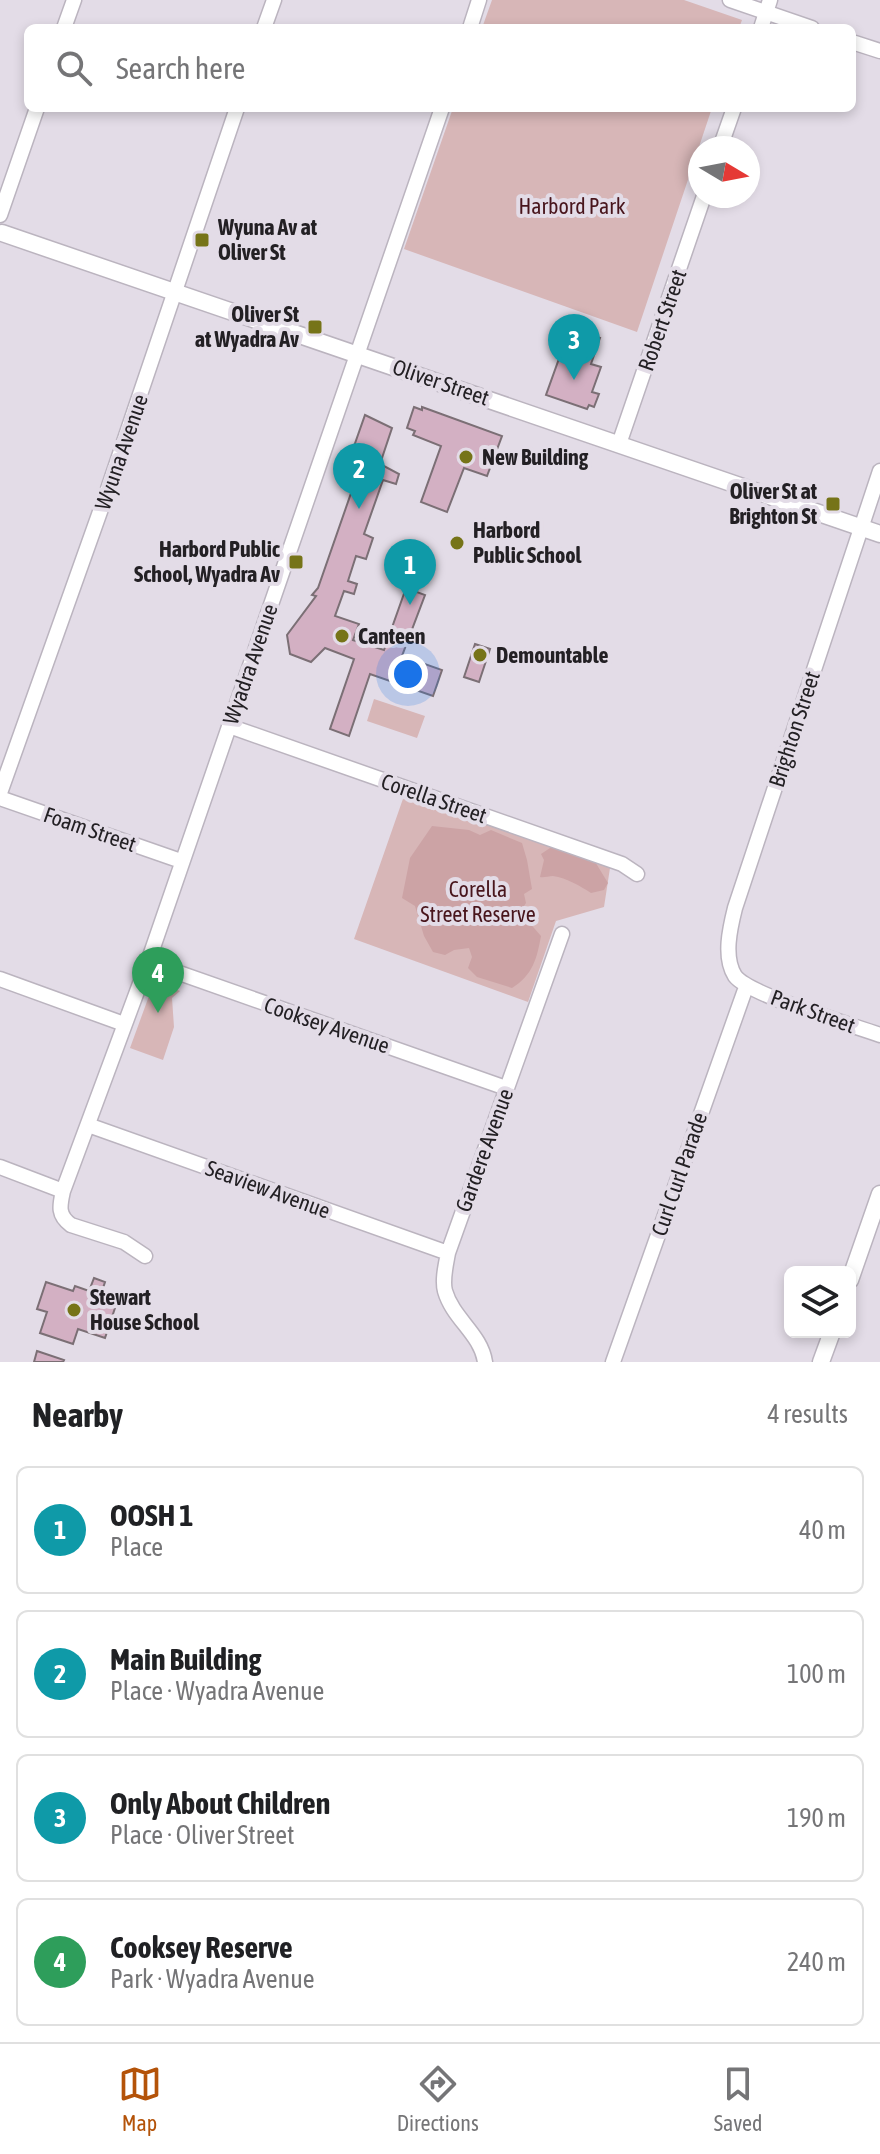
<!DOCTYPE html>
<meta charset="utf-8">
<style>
:root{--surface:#fff;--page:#f2f2f2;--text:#202124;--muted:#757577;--line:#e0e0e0;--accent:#b45309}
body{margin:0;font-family:"Asap Condensed",sans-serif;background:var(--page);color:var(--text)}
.controls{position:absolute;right:24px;bottom:24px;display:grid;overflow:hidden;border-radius:12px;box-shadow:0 4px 12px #0003}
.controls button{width:72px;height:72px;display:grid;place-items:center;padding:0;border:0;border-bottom:2px solid var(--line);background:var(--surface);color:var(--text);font:40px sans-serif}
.compass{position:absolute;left:688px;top:136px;width:72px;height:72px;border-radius:50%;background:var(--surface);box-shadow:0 4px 12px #0003;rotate:100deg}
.you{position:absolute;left:408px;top:674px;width:28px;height:28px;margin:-20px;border:6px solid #fff;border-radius:50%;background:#1a73e8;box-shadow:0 0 0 12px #1a73e833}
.badge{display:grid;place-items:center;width:52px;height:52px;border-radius:50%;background:var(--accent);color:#fff;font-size:26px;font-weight:700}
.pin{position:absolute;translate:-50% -66px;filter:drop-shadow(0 2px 4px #0008)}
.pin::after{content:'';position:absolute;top:42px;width:28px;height:24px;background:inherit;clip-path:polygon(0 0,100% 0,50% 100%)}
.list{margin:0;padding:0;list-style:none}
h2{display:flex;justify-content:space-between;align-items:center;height:104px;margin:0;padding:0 32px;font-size:34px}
h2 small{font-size:26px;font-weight:400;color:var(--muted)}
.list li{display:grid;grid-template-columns:52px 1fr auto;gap:24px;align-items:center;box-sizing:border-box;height:128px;margin:0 16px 16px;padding:0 16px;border:2px solid var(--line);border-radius:12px}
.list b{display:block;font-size:30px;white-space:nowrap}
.list p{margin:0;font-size:26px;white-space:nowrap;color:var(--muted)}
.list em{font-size:26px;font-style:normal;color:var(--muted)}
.icon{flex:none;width:44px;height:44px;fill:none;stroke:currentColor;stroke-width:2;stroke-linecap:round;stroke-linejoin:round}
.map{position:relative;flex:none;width:880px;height:1362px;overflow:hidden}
.search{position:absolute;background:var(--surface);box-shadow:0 4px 12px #0003;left:24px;right:24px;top:24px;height:88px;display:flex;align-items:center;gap:20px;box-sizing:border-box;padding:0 28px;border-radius:12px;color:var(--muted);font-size:30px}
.sheet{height:680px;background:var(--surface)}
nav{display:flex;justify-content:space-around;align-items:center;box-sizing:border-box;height:112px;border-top:2px solid var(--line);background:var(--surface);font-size:22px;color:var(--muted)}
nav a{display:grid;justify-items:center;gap:4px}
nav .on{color:var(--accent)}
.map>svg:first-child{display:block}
.green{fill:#d7b6b7}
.forest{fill:#cca3a5}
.building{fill:#d3b0c3;stroke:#7b6f75;stroke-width:2}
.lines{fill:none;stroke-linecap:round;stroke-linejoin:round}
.minor-casing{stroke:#bbb4bf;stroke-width:17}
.major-casing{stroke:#bbb4bf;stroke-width:19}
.minor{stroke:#fff;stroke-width:14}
.major{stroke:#fff;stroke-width:16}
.poi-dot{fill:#767418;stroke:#e3dce7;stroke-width:3}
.labels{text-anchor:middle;stroke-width:8;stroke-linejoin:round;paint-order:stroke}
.park-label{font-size:22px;fill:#48151c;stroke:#e3dce7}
.poi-label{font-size:22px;font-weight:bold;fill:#232024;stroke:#e3dce7;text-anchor:start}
.street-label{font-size:22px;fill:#232024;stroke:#e3dce7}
</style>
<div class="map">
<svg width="880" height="1362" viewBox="0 0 880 1362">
<rect width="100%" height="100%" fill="#e3dce7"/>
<!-- green -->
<path class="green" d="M492 0H684L742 20 739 28H482Z
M453 108H712L637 332 404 249Z
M374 699 425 716 417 738 367 721Z
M405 793 610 868 604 907 556 921 528 1002 354 939Z
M158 982 180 991 172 998 174 1027 163 1060 130 1048 153 985Z"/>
<!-- forest -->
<path class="forest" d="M432 826 469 830 480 835 491 830 522 843 527 860 532 889 524 894 526 903 520 912 541 936C537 958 533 975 512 988L477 977 468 968 472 957 469 948 454 950 445 955 433 952 424 936 415 906 402 898 410 858Z
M553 846 594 860 608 883 604 890 591 893C580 886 567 878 553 876 548 876 544 878 540 877L544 860 541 854Z"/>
<!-- building -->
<path class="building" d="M570 328 600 338 591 364 601 367 592 392 599 394 594 407 589 405 587 409 546 395Z
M414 407 422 410V407L502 436 487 476 464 468 447 512 421 502 441 446 413 435 415 431 407 428Z
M365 415 392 428 380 464 399 474 396 484 383 480 364 534 373 538 366 559 356 556 348 581 357 584 354 594 344 591 335 616 359 624 353 640 384 650 406 588 425 595 402 656 442 670 433 696 370 674 349 736 330 729 354 659 325 648 311 662 290 654 287 635 316 596 312 595 318 588 365 453 353 449Z
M475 644 490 649 479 682 464 677Z
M94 1278 105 1282 102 1291 119 1296 105 1338 78 1329 73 1344 40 1333 47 1312 37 1309 46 1282 73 1291 75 1286 89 1291Z
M37 1351 64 1360 63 1362H34Z"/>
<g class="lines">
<!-- minor casing -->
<g class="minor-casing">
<path id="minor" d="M730 0 812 28
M64 28 74 0
M264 28 274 0
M470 28 479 0
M761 28 770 0
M852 42 880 51
M720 148 734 108
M0 215 37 108
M619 444 704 196
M880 471 735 908C730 928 723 957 735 976 749 995 852 1025 880 1035
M229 726 622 864 637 874
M0 793 107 492 237 108
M0 798 181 861
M148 962 506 1088
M0 979 124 1024
M88 1125 448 1253
M0 1167 63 1191
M145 1256 124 1242 71 1225C57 1215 60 1205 63 1191L148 962 442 108
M485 1362C481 1334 453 1319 445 1291 442 1280 446 1264 448 1253L562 934
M613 1362 746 987"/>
</g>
<!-- major casing -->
<g class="major-casing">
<path id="major" d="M2 233 880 534
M850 1280 880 1194
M821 1362 832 1332"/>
</g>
<!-- minor -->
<use href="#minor" class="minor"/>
<!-- major -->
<use href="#major" class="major"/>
</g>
<!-- markers -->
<g class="poi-dot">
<rect x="194" y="232" width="16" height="16" rx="4"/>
<rect x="307" y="319" width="16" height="16" rx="4"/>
<circle cx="466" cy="457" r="8"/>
<rect x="825" y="496" width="16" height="16" rx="4"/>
<circle cx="457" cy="543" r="8"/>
<rect x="288" y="554" width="16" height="16" rx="4"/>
<circle cx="342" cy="636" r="8"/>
<circle cx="480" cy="655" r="8"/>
<circle cx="74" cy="1310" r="8"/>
</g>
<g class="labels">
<!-- park labels -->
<g class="park-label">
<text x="572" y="214">Harbord Park</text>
<text x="478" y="897">Corella<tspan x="478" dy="25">Street Reserve</tspan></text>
</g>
<!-- poi labels -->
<g class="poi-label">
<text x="218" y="235">Wyuna Av at<tspan x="218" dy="25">Oliver St</tspan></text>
<text x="299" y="322" text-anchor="end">Oliver St<tspan x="299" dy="25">at Wyadra Av</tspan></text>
<text x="482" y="465">New Building</text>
<text x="817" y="499" text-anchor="end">Oliver St at<tspan x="817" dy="25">Brighton St</tspan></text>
<text x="473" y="538">Harbord<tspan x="473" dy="25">Public School</tspan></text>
<text x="280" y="557" text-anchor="end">Harbord Public<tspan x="280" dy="25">School, Wyadra Av</tspan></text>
<text x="358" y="644">Canteen</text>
<text x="496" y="663">Demountable</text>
<text x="90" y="1305">Stewart<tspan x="90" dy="25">House School</tspan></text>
</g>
<!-- street labels -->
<g class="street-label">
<text transform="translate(662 320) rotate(-71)" y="8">Robert Street</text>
<text transform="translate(441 382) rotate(19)" y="8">Oliver Street</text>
<text transform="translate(121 452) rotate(-71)" y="8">Wyuna Avenue</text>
<text transform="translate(250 664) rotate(-71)" y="8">Wyadra Avenue</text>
<text transform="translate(794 729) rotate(-72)" y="8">Brighton Street</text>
<text transform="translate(434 798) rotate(19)" y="8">Corella Street</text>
<text transform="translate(90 829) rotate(19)" y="8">Foam Street</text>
<text transform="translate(813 1011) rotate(20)" y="8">Park Street</text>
<text transform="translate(327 1025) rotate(19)" y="8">Cooksey Avenue</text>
<text transform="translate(484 1150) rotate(-70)" y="8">Gardere Avenue</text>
<text transform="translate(679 1174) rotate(-71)" y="8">Curl Curl Parade</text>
<text transform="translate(268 1189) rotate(20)" y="8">Seaview Avenue</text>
</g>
</g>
</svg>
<div class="controls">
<button><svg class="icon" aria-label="layers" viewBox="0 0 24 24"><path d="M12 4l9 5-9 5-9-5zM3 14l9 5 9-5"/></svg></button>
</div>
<svg class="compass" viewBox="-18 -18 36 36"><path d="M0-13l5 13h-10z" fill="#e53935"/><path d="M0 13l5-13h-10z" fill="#757577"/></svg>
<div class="you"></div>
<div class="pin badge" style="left:410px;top:605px;background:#0f9aa8">1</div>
<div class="pin badge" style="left:359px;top:509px;background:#0f9aa8">2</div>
<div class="pin badge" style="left:574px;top:380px;background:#0f9aa8">3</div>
<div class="pin badge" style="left:158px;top:1013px;background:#2e9e5b">4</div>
<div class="search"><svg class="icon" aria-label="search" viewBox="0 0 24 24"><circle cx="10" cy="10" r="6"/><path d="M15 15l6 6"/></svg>Search here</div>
</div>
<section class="sheet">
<h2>Nearby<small>4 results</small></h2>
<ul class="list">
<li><span class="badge" style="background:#0f9aa8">1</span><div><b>OOSH 1</b><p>Place</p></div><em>40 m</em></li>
<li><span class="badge" style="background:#0f9aa8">2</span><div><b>Main Building</b><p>Place · Wyadra Avenue</p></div><em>100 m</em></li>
<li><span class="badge" style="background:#0f9aa8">3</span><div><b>Only About Children</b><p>Place · Oliver Street</p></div><em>190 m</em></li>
<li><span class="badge" style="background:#2e9e5b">4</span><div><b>Cooksey Reserve</b><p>Park · Wyadra Avenue</p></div><em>240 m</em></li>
</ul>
</section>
<nav>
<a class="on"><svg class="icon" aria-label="map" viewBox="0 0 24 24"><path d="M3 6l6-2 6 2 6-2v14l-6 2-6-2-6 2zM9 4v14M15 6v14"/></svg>Map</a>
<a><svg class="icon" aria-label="directions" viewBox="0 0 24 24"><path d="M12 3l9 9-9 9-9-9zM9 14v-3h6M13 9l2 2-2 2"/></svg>Directions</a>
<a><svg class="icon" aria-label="saved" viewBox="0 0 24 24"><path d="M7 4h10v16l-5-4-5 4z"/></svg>Saved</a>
</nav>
